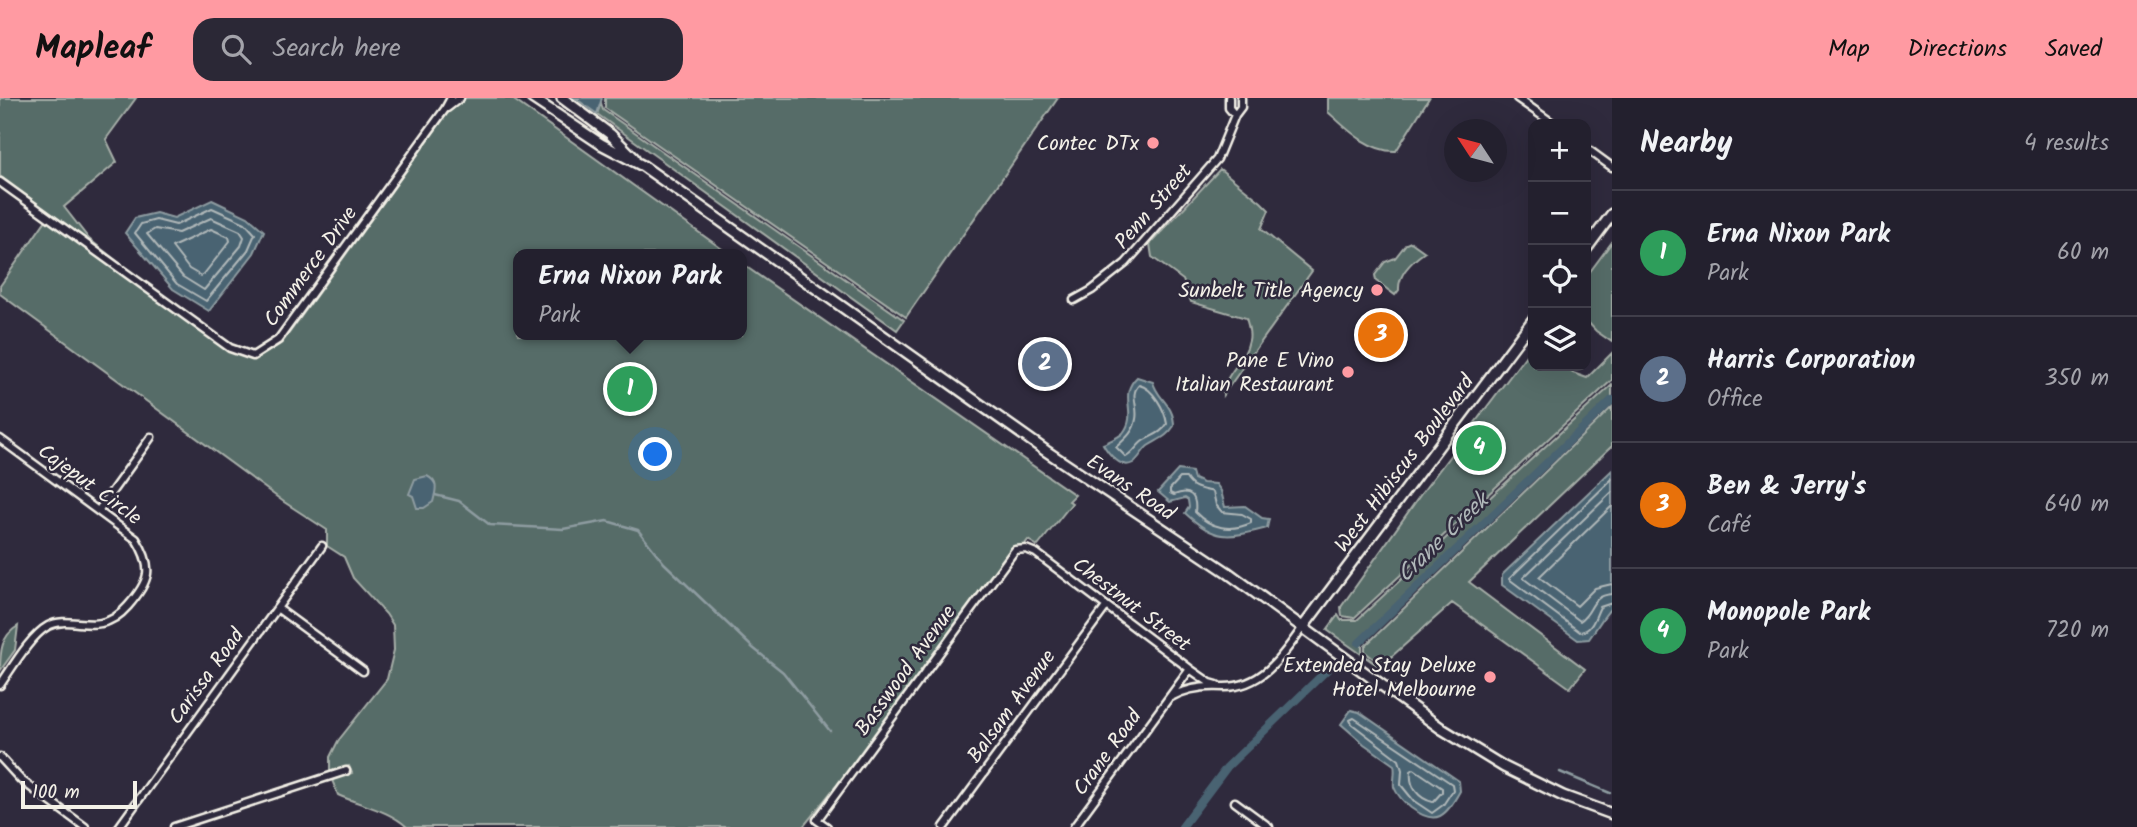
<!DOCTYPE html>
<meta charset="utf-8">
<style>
:root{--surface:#23202e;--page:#2b2836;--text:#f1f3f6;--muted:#a3a3aa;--line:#403e4a;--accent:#ff9aa2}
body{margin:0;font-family:Kalam,sans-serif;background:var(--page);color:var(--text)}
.controls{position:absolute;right:21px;top:21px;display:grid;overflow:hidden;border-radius:14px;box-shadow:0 7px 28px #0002}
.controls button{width:63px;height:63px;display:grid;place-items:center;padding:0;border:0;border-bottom:2px solid var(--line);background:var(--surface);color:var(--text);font:35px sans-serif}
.compass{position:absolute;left:1444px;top:21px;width:63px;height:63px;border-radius:50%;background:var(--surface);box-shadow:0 7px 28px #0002;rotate:306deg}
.scale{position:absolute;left:21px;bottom:18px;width:116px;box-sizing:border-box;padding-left:7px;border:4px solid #f4f1e8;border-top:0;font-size:19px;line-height:24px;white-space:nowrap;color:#f4f1e8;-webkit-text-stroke:5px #2f2a3d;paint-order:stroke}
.you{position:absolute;left:656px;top:357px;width:24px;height:24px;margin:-18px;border:5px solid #fff;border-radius:50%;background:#1a73e8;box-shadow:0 0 0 10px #1a73e833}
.badge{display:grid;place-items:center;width:46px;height:46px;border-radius:50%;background:var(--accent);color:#fff;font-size:23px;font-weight:700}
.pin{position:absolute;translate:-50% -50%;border:4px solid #fff;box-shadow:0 2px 7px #0006}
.popup{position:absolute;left:513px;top:151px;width:234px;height:91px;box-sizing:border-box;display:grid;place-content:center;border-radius:14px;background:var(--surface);filter:drop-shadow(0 2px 5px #0005);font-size:23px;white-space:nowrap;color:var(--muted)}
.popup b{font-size:26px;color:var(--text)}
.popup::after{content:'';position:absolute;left:50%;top:100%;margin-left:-14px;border:14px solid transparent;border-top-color:var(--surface)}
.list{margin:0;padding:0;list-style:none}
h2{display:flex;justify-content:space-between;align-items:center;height:91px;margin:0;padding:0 28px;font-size:30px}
h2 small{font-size:23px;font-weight:400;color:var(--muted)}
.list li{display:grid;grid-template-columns:46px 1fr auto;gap:21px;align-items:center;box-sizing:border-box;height:126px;padding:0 28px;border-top:2px solid var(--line)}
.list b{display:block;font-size:26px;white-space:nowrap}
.list p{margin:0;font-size:23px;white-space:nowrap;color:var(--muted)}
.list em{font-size:23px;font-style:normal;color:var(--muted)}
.icon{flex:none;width:38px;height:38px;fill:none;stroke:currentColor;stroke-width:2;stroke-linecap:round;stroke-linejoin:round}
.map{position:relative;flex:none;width:1612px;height:729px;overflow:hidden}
header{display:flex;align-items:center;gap:42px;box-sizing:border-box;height:98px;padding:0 35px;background:var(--accent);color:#111}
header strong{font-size:33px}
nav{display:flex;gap:38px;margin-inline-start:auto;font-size:24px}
.search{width:490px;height:63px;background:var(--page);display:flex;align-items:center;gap:18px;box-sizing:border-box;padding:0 24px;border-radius:21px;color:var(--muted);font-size:26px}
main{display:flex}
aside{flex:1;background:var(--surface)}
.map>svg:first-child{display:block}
.green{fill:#576c67;stroke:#a6aea8;stroke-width:2}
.water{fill:#4a6372;stroke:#8e9ca1;stroke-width:2}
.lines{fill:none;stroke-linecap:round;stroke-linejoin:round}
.shore{stroke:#b0b8b9;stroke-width:2}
.stream{stroke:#8e9ca1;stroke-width:2.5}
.canal{stroke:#4a6372;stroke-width:8}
.street-casing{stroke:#f4f1e8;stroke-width:11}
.secondary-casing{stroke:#f4f1e8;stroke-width:14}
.street{stroke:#2f2a3d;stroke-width:6}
.secondary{stroke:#2f2a3d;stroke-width:9}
.poi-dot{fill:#ff9aa2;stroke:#2f2a3d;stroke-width:2.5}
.labels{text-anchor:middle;stroke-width:5;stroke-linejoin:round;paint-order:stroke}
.poi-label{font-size:21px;fill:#f4f1e8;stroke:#2f2a3d;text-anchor:end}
.street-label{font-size:21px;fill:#f4f1e8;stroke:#2f2a3d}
.water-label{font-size:23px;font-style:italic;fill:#b0b8b9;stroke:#2f2a3d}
</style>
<header>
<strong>Mapleaf</strong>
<div class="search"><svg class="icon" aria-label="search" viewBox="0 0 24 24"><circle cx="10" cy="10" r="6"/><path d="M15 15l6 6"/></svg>Search here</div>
<nav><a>Map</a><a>Directions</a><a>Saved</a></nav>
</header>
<main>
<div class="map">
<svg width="1612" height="729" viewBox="0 0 1612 729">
<rect width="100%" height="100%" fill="#2f2a3d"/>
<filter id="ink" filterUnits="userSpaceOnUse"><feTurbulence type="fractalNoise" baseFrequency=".0143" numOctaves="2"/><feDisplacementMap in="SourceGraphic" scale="14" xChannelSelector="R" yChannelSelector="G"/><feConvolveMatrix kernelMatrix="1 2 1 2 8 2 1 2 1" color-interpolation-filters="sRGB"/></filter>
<g filter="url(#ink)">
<!-- green -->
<path class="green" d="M0 0H136L106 41 117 64 64 109 89 141 132 175 0 78Z
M465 0H511L729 156H518V237H742V166L1075 397 1069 403 1072 405 1038 448 1028 442 1024 447 1011 450 836 688 803 729H407C389 712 360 707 338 697L332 682 352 675 349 668 330 674V659L338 643 387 581 394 552 393 527 386 516 353 480 344 459 327 448V432L284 404 0 196V188L46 122 228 253 256 261 282 245 447 16Z
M605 0H1058L906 219 605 10Z
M1328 0H1429L1396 53C1369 54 1347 31 1328 14Z
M601 5 603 12 904 222 897 232 597 16Z
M1220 71 1261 104 1269 112 1261 131 1312 173 1223 297C1224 274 1245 265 1249 242 1251 235 1248 227 1246 220L1191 204 1183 182 1152 159 1150 146Z
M1411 144 1425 154C1412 163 1398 176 1399 192L1395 197 1376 183 1375 177 1385 164 1395 160 1406 146Z
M1612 144V244L1596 233 1586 222V179Z
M1533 248V268H1564L1573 275 1587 280 1612 255V282L1354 520 1342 518 1341 509 1421 396Z
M1612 287V304L1362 545V555L1381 570 1327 532 1338 517 1341 522H1357Z
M1612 309V348L1469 484 1585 571 1570 590 1452 505 1382 567 1365 554V548Z
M18 528 15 552 0 573C0 554 1 538 18 528Z"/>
<!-- water -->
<path class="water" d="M575 0H602L597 16Z
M212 102 248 119 264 133 254 155 209 213 173 191 125 135 135 120 156 115 174 120Z
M1137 279 1153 284C1157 301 1174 306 1174 328 1167 339 1159 341 1148 348 1142 353 1139 361 1133 365 1121 372 1108 355 1103 346 1109 343 1118 340 1123 335 1139 315 1117 298 1137 279Z
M1178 372 1192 374 1194 381 1203 385 1216 386 1221 393 1225 409 1245 408 1262 420 1269 421 1267 430C1228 440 1216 444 1185 415L1189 409 1188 402 1185 400 1170 404 1158 394Z
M1612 372V509C1603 518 1597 530 1589 541L1578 542 1502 487V477Z
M427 378C439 384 436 392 433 404L424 410H417L413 398 409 396 415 381Z
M1351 612 1359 614 1459 683 1460 693C1446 718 1437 729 1411 710 1405 705 1397 697 1394 689 1393 682 1396 674 1394 667L1364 646 1341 626Z"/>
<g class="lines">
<!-- shore -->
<path class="shore" d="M212 110 245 125 255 136 248 152 206 203 177 186 135 135 141 126 156 122 176 127Z
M211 120 240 133 244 139 241 148 204 192 183 179 147 136 155 131 178 135Z
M211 131 229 139 230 143 204 176 201 178 189 171 172 149Z
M1139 287C1153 290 1165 312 1167 326 1161 336 1152 337 1143 343 1136 348 1133 356 1126 359L1116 349C1125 341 1134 334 1136 321 1139 308 1129 297 1139 287Z
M1180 380H1186C1192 391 1202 391 1213 394L1216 407 1222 414 1242 416 1251 421V425C1231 434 1211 431 1195 414 1197 398 1190 390 1174 397L1170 395V391Z
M1612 381 1509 481 1580 534C1593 533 1595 518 1600 509L1612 505
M1612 394 1523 480 1580 523C1594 514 1589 498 1612 496
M1612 408 1539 479 1577 508 1595 490 1612 486
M1354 620 1452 686 1453 692 1443 707 1432 715 1414 703 1401 687 1402 672 1399 662 1352 626 1350 622Z
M1414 671 1442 690V694L1433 704C1419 701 1409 689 1411 673Z"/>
<!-- stream -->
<path class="stream" d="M435 397 459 403 490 427 563 431 607 423 638 432 664 465 753 550 783 574 830 633
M1560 674 1610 695"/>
<!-- canal -->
<path class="canal" d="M1359 545 1612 302
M1182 729 1227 669 1327 572"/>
<!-- street casing -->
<g class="street-casing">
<path id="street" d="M1229 0V10L1235 17
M1517 0 1554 26
M447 10 460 0
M1586 50 1612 69
M0 84 230 250 253 258 278 242 445 11 451 0
M1074 202 1092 192 1126 165 1217 61 1235 17 1241 9V0
M0 341 136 441C154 470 150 483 128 508 121 516 113 523 101 525 84 529 64 519 48 528 30 538 12 570 0 587
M98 413 151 339
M277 510 363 573
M1171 599C1186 590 1207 588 1224 589 1263 589 1283 557 1303 529
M0 659 21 682 85 729
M1235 704 1269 729
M119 729 322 448
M174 729 346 673
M827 729 817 722 1015 452 1026 451 1036 455 1190 571 1210 585 1217 587
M944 729 1106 509
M1074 729 1190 571"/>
</g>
<!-- secondary casing -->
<g class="secondary-casing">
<path id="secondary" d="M532 0 601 46 643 68 1046 353 1227 474 1442 631 1504 669 1563 698 1612 716
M562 0 610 36 634 60
M1586 151 1612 116
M1303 529 1533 222"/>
</g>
<!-- street -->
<use href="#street" class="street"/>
<!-- secondary -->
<use href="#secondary" class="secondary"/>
</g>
</g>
<!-- markers -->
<g class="poi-dot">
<circle cx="1153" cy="45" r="7"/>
<circle cx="1377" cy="192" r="7"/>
<circle cx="1348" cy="274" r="7"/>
<circle cx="1490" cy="579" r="7"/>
</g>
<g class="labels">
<!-- poi labels -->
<g class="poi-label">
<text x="1139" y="52">Contec DTx</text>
<text x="1363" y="199">Sunbelt Title Agency</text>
<text x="1334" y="269">Pane E Vino<tspan x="1334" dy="24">Italian Restaurant</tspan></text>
<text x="1476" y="574">Extended Stay Deluxe<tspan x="1476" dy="24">Hotel Melbourne</tspan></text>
</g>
<!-- street labels -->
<g class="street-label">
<text transform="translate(1153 108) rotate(-49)" y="7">Penn Street</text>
<text transform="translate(310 168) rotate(-54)" y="7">Commerce Drive</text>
<text transform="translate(1404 365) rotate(-53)" y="7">West Hibiscus Boulevard</text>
<text transform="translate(90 386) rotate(36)" y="7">Cajeput Circle</text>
<text transform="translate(1131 389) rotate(34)" y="7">Evans Road</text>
<text transform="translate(1132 506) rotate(37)" y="7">Chestnut Street</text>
<text transform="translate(905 572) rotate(-54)" y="7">Basswood Avenue</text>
<text transform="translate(206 578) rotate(-54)" y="7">Carissa Road</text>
<text transform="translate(1011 608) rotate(-54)" y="7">Balsam Avenue</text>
<text transform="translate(1107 654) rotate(-54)" y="7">Crane Road</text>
</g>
<!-- water labels -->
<g class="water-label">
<text transform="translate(1442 439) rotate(-44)" y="8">Crane Creek</text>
</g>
</g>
</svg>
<div class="controls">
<button>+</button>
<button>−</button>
<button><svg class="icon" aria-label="locate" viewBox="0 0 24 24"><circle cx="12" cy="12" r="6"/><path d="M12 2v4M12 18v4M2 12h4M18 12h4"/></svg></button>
<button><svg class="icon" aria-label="layers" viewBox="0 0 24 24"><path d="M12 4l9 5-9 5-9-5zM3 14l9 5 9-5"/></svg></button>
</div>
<svg class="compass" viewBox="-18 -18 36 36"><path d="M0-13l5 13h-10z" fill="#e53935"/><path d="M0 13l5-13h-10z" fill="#a3a3aa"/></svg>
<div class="scale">100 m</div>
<div class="you"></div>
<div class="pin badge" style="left:630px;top:291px;background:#2e9e5b">1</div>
<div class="popup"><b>Erna Nixon Park</b>Park</div>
<div class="pin badge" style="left:1045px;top:266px;background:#5c6f8a">2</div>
<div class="pin badge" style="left:1381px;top:237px;background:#e8710a">3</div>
<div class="pin badge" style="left:1479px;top:350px;background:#2e9e5b">4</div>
</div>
<aside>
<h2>Nearby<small>4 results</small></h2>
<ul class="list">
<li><span class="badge" style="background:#2e9e5b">1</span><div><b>Erna Nixon Park</b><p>Park</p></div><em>60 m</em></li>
<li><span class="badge" style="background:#5c6f8a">2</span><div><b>Harris Corporation</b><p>Office</p></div><em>350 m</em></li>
<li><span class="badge" style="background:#e8710a">3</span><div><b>Ben &amp; Jerry's</b><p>Café</p></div><em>640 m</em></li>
<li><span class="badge" style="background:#2e9e5b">4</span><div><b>Monopole Park</b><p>Park</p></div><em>720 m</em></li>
</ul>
</aside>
</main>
